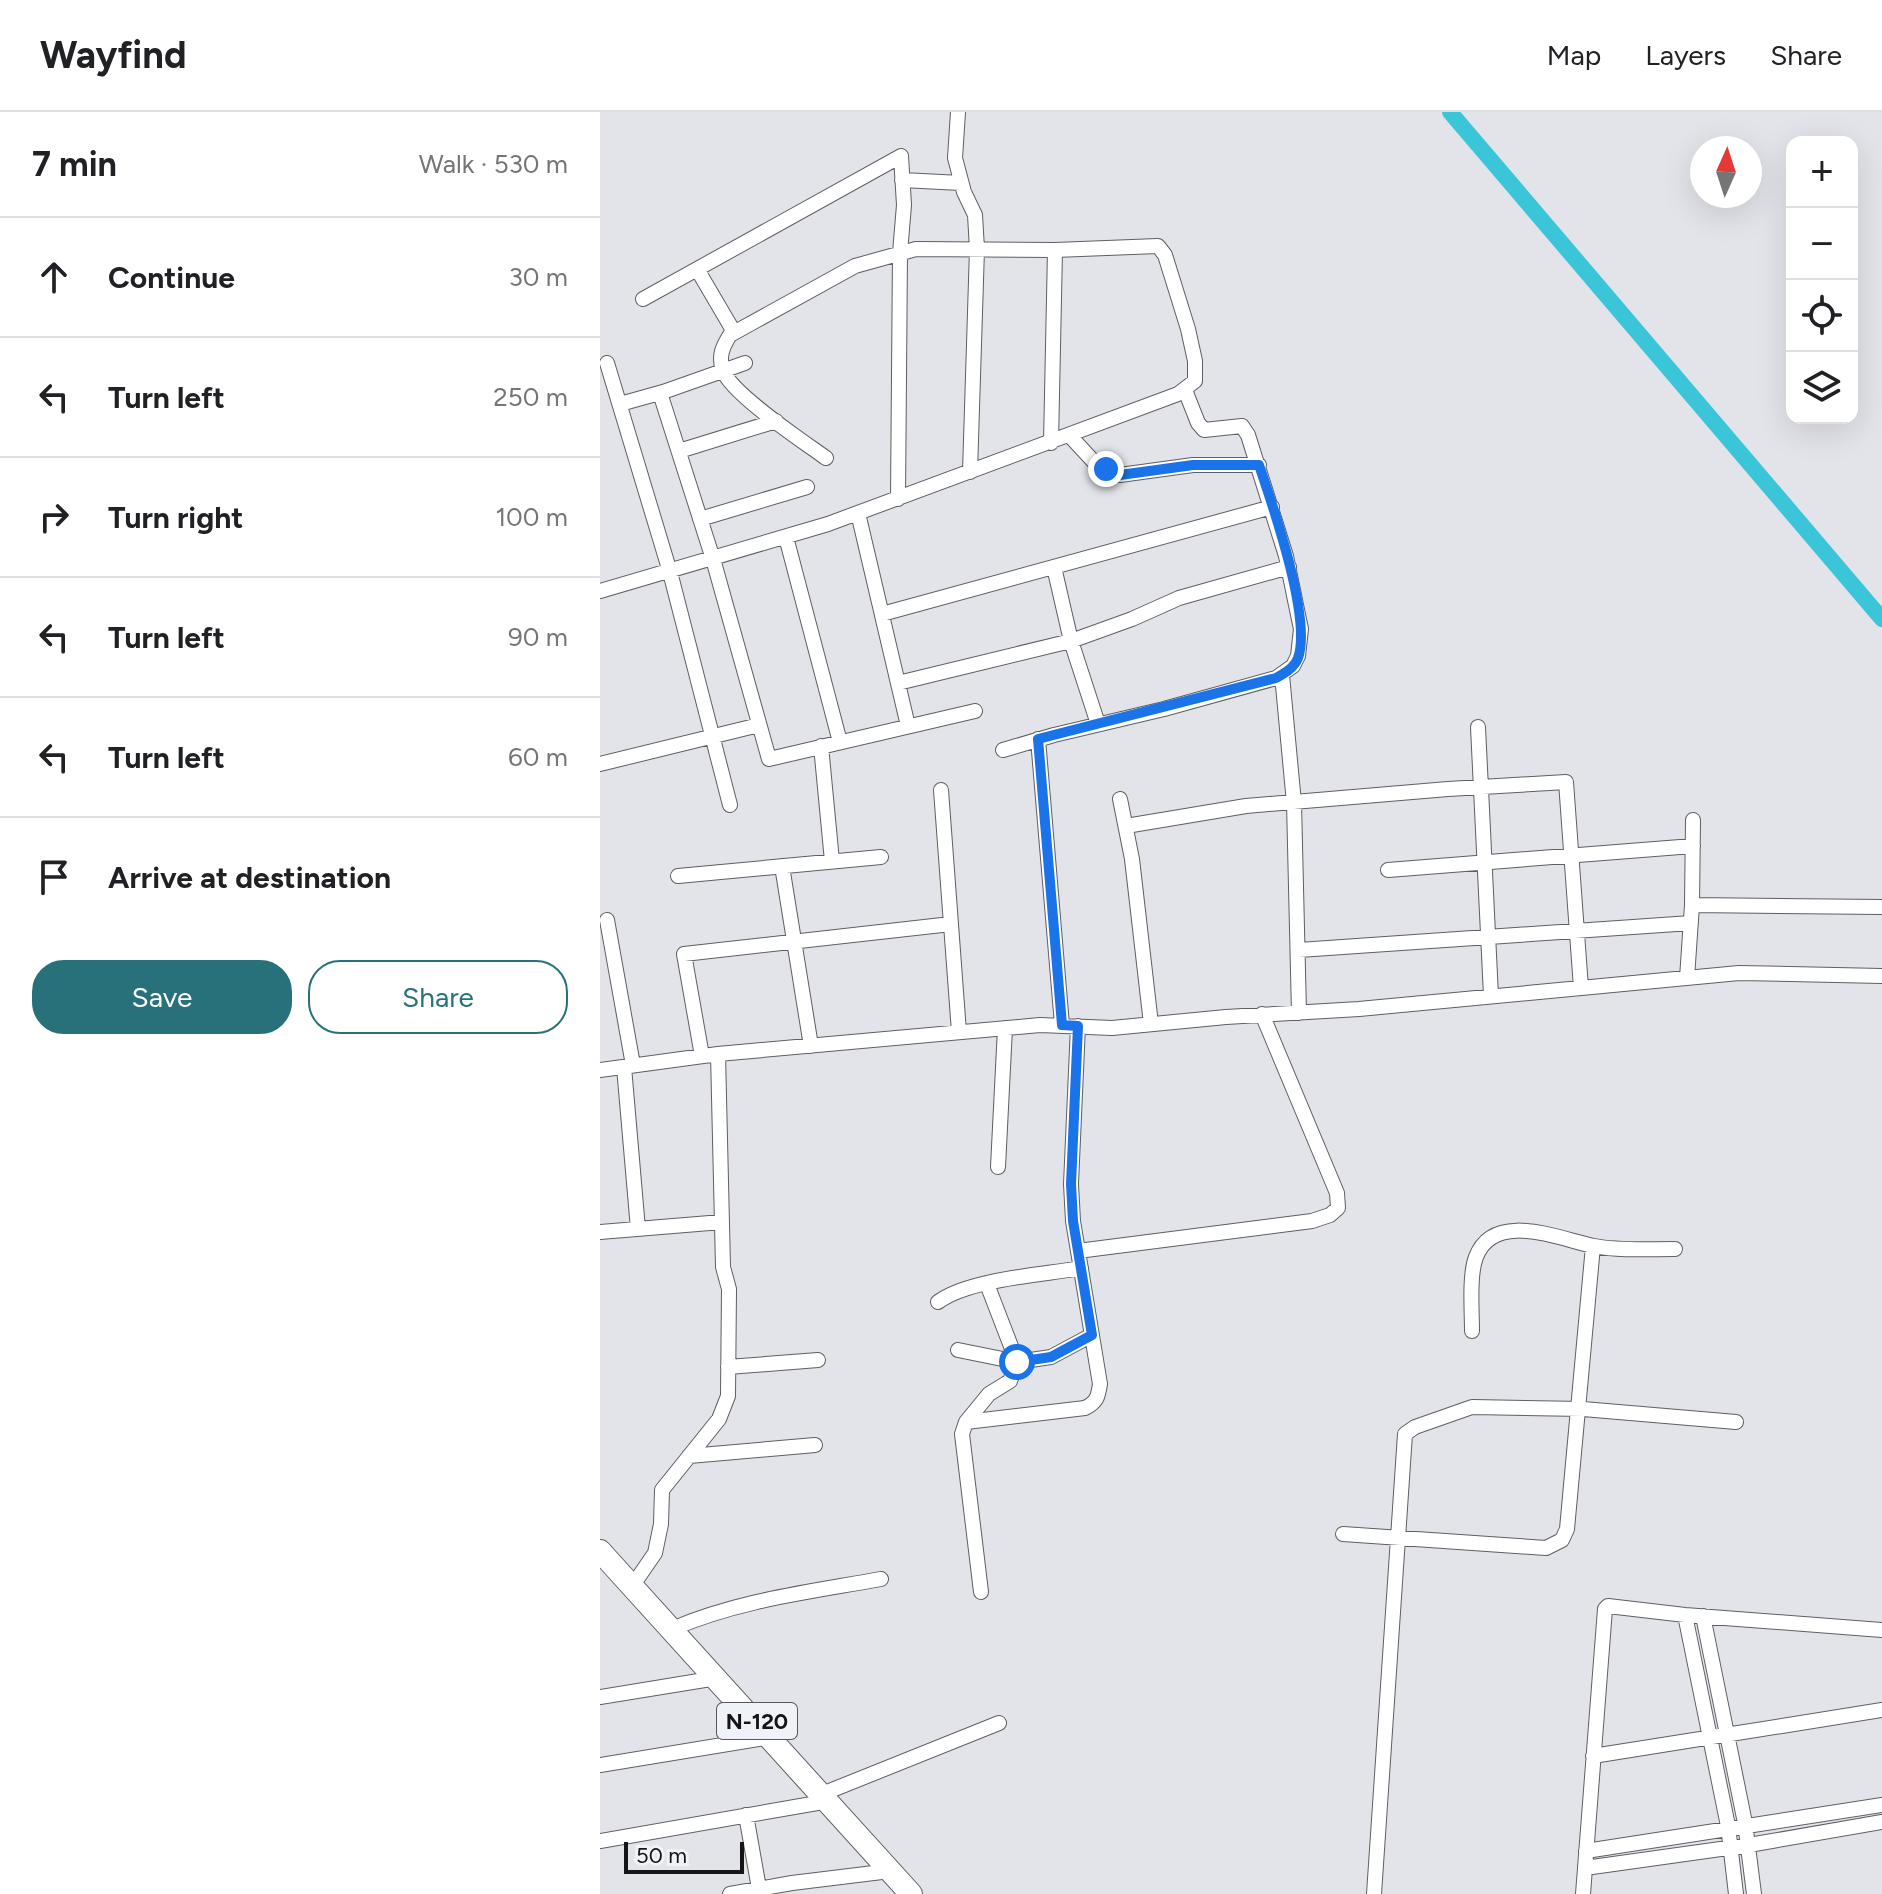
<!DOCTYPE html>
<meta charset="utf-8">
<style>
:root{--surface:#fff;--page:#f6f6f6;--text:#202124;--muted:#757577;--line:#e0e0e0;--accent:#28717a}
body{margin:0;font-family:Figtree,sans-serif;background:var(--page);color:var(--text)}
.controls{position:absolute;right:24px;top:24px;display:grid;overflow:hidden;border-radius:16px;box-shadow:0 8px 32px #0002}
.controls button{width:72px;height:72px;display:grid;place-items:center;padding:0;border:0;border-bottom:2px solid var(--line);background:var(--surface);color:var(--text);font:40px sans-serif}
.compass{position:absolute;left:1090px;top:24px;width:72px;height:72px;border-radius:50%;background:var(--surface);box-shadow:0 8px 32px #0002;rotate:3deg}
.scale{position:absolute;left:24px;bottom:20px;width:120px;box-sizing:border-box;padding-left:8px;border:4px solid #151517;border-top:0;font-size:22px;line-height:28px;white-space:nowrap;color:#151517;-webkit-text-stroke:6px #eff2f7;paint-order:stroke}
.stop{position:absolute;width:24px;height:24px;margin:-18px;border:6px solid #1a73e8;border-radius:50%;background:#fff}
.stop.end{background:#1a73e8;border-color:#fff;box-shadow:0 2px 8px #0008}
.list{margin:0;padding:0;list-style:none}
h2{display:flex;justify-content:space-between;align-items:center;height:104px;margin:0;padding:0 32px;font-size:34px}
h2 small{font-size:26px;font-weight:400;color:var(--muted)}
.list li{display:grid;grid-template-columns:52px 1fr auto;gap:24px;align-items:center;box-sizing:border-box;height:120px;padding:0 32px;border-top:2px solid var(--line)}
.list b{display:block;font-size:30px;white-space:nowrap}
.list em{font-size:26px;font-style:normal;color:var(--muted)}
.actions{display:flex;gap:16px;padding:24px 32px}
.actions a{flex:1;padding:18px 0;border:2px solid var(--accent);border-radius:32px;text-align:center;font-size:28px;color:var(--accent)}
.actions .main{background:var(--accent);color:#fff}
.icon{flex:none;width:44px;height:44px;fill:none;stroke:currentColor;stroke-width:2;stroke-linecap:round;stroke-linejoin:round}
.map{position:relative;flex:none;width:1282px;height:1782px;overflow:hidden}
header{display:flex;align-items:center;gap:48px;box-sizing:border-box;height:112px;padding:0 40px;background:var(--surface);border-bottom:2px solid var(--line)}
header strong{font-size:38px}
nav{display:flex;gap:44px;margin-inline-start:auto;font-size:28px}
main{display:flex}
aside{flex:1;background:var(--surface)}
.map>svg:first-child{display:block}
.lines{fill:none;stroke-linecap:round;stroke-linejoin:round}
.canal{stroke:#3ac5d9;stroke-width:16}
.minor-casing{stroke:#5c5f63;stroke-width:16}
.trunk-casing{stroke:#5c5f63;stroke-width:24}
.minor{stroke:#fff;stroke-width:14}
.trunk{stroke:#fff;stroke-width:22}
.route{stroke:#1a73e8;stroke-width:10}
.labels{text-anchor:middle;stroke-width:6;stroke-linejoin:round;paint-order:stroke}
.shield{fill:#eff2f7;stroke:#56575a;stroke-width:2}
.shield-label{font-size:22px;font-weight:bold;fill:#151517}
</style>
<header>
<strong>Wayfind</strong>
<nav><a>Map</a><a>Layers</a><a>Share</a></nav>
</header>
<main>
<aside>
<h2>7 min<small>Walk · 530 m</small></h2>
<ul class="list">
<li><svg class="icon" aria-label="ahead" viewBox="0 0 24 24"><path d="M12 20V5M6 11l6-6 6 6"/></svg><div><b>Continue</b></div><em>30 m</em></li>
<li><svg class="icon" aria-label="left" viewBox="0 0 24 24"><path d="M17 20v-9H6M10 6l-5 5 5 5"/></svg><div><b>Turn left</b></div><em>250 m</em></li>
<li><svg class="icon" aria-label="right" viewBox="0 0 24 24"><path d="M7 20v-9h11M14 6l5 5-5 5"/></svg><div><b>Turn right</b></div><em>100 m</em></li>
<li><svg class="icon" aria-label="left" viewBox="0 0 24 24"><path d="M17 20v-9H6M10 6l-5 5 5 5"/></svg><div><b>Turn left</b></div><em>90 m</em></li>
<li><svg class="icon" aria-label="left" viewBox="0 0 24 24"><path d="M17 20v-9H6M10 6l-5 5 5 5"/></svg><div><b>Turn left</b></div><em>60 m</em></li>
<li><svg class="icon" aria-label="arrive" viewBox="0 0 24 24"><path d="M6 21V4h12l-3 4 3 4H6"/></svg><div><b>Arrive at destination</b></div></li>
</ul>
<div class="actions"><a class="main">Save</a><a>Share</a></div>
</aside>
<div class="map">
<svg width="1282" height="1782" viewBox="0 0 1282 1782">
<rect width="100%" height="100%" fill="#e2e4ea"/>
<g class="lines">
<!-- canal -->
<path class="canal" d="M850 0 1282 507"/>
<!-- minor casing -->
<g class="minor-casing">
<path id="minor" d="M358 0 355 46 364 80 375 103 377 137 370 360
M302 68 361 71
M97 157 134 220
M43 187 301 44 304 93 300 141 298 387
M7 251 70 460 130 693
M60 281 113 447 169 647 375 599
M20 292 63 280 145 251
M470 324 495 351 520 363 593 353H659
M451 331 455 138
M79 339 176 309
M258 401 308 614
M100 407 207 375
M186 425 240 630
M454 455 471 529 498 612
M0 479 228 412 578 282 595 269V249L588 217 565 143 558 134 455 138 316 137 255 154 130 223C123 234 118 244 123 258 130 281 204 330 226 346
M282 502 672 395
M682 563 694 691 699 901
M298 571 471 529 532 507 579 486 689 455
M878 615 891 884
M438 627 462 913
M221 634 232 749
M403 638 454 623 564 597 676 566 693 554 698 544 701 517 696 493 686 444 648 323 642 314 604 318 598 311 585 278
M0 652 159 613
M341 678 359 920
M520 687 532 747 551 912
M526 714 646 694 848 677 966 670 981 876
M182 754 211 934
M788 758 1093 734
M78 764 281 745
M1092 793 1282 795
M7 808 33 953
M699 838 1091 811
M1087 866 1092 793 1093 708
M102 944 84 842 351 812
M24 955 38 1117
M0 958 118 942 440 913 512 916 626 905 759 897 1139 861 1282 864
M398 1055 405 916
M0 1120 122 1110
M478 1139 712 1109 730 1103 738 1096 737 1081 662 902
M338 1190C369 1167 442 1163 481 1156
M872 1219C872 1199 869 1163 876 1145 894 1097 962 1128 994 1134 1021 1139 1048 1137 1075 1137
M358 1238 417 1250 451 1245 492 1223
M128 1255 218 1248
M366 1310 485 1296C497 1290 498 1285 500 1272L473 1109 471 1072 478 914
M89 1344 215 1333
M743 1422 946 1436 962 1428 967 1417 993 1134
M33 1473 55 1441 61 1412 62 1378 119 1307 128 1284 129 1177 123 1155 118 942
M381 1480 362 1322 366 1310 389 1282 410 1269 417 1250 387 1172
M1085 1503 1128 1714 1136 1782
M1103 1504 1145 1711 1154 1782
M72 1517C139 1488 210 1480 281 1467
M0 1585 117 1566
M993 1644 1282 1598
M0 1653 171 1625
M222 1682 399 1611
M146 1703 160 1782
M0 1729 229 1689
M986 1739 1282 1693
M985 1756 1149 1733 1282 1710
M130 1782 192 1771 290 1759
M774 1782 805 1322 815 1315 872 1295 983 1297 1136 1310
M983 1782 1005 1497 1008 1494 1085 1503 1282 1518"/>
</g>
<!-- trunk casing -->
<g class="trunk-casing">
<path id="trunk" d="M0 1439 311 1782"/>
</g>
<!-- minor -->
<use href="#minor" class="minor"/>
<!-- trunk -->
<use href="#trunk" class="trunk"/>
</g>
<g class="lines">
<!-- route -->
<path class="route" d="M417 1250 451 1245 492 1223 473 1109 471 1072 478 914 462 913 438 627 676 566C685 561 694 556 698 546 712 507 673 394 659 353H593L520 363 506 357"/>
</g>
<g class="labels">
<!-- shield labels -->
<rect class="shield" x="117" y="1591" width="80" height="36" rx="6"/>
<g class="shield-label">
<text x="157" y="1617">N-120</text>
</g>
</g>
</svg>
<div class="controls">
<button>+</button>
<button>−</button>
<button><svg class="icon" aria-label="locate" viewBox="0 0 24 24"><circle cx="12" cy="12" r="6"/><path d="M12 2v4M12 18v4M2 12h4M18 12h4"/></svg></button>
<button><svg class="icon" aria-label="layers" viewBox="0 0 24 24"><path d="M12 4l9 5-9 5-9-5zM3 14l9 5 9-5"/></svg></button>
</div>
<svg class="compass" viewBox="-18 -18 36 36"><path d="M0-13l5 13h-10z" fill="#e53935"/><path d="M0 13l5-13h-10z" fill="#757577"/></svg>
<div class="scale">50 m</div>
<div class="stop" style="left:417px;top:1250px"></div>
<div class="stop end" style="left:506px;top:357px"></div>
</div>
</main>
